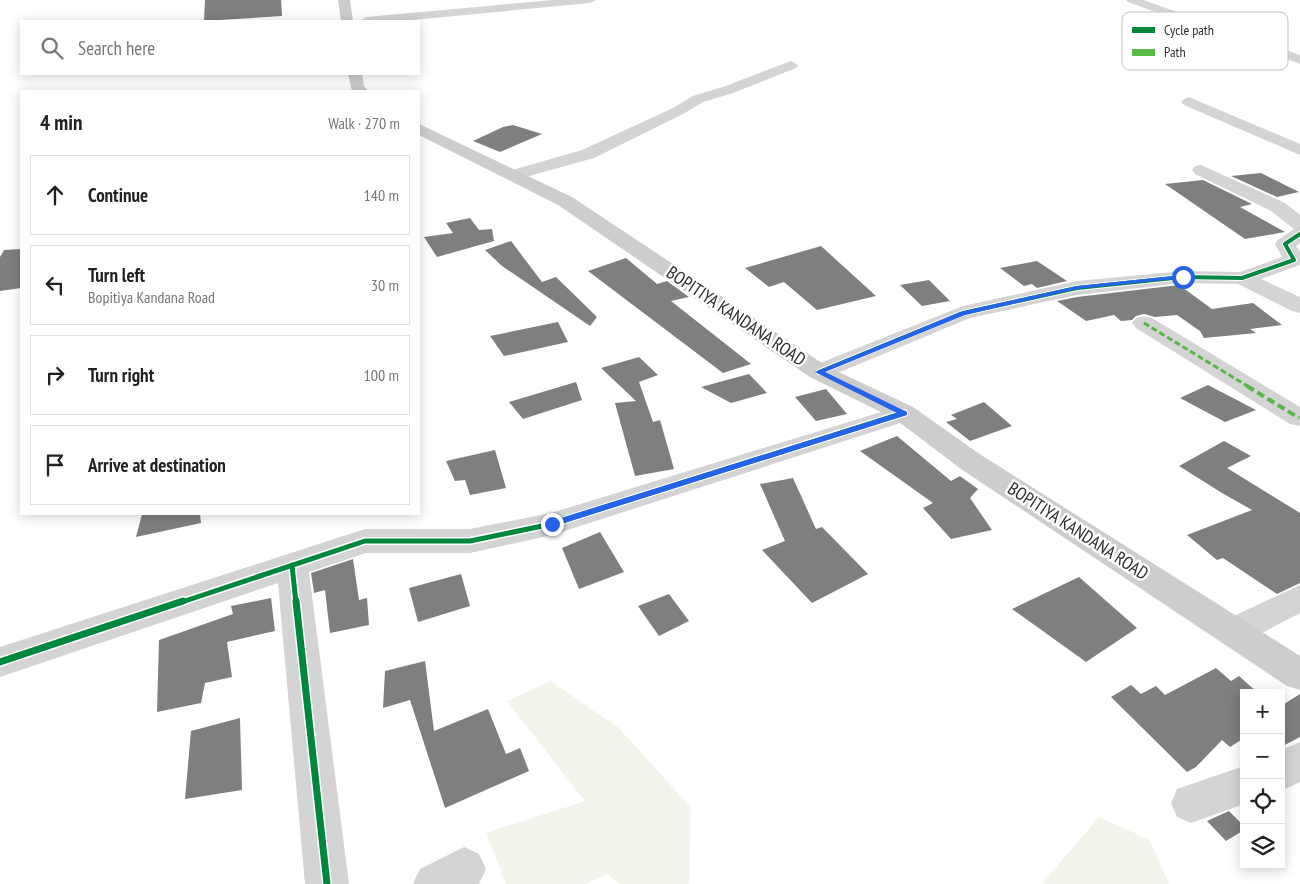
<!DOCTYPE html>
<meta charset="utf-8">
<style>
:root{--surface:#fff;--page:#f6f6f6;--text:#222;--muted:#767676;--line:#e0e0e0}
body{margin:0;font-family:"PT Sans Narrow",sans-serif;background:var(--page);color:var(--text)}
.controls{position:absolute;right:15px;bottom:15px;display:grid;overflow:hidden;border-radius:0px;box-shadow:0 2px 12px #0003}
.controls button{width:45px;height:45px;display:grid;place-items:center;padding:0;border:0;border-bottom:1px solid var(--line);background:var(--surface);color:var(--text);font:25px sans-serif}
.stop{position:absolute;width:15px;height:15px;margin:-11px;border:4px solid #2563eb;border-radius:50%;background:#fff}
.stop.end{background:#2563eb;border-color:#fff;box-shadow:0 1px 5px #0008}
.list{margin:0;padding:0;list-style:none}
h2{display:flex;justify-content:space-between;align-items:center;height:65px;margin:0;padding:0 20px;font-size:21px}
h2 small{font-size:16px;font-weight:400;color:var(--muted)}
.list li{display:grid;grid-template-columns:32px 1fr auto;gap:15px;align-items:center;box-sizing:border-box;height:80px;margin:0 10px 10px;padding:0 10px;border:1px solid var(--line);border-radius:0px}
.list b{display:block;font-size:19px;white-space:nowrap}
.list p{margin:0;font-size:16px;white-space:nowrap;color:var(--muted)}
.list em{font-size:16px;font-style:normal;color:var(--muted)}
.icon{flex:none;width:28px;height:28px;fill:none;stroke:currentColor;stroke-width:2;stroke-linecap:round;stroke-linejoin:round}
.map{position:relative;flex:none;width:1300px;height:884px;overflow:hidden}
.search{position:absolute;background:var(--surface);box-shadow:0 2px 12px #0003;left:20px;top:20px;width:400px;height:55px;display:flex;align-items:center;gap:12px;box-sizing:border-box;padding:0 18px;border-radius:0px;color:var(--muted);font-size:19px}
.panel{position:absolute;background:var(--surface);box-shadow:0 2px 12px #0003;left:20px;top:90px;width:400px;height:425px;border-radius:0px}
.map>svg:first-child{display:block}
.green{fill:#f1f5ec}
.building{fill:#7f7f7f}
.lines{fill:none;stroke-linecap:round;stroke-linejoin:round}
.minor{fill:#d4d4d4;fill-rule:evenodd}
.secondary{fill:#cdcdcd;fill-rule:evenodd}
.quiet-far1{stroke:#58b947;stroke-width:3;stroke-dasharray:6 3;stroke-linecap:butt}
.quiet{stroke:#58b947;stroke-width:4;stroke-dasharray:8 4;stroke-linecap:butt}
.cycleway-far2-casing{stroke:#fff;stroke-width:6}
.cycleway-far1-casing{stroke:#fff;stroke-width:8}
.cycleway-casing{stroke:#fff;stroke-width:10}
.cycleway-far2{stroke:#00873e;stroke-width:4}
.cycleway-far1{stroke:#00873e;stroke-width:5}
.cycleway{stroke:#00873e;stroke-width:7}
.route{fill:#2563eb}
.labels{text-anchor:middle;stroke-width:5;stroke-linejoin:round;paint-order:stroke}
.street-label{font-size:18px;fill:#2f2f2f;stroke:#fff}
.key{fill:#fff;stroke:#c1c1c1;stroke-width:1}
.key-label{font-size:14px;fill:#2f2f2f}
</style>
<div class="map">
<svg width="1300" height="884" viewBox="0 0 1300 884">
<rect width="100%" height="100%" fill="#fff"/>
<!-- green -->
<path class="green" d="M550 681 618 727 691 808 689 884H620L607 874 586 884H506L486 833 585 801 507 701Z
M1099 817 1150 840 1169 884H1042Z"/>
<!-- building -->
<path class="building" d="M205 0H281L282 16 204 21Z
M513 125 542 134 500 152 473 141 503 127Z
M1261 173 1299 192 1277 197 1231 176Z
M1203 180 1252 204 1240 207 1285 232 1245 239 1165 184Z
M470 218 479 230 492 229 494 241 437 257 424 237 453 233 446 223Z
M511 241 542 282 556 277 597 317 590 326 502 266 485 250Z
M821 246 876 296 817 310 784 282 769 287 745 268Z
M21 249V288L0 291V257L4 250Z
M626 258 657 284 667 281 689 297 671 301 751 364 723 373 588 271Z
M1037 261 1067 281 1037 288 1032 284 1024 286 1000 268Z
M929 280 950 301 922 306 900 285Z
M1179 285 1212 309 1253 303 1282 325 1250 329 1256 333 1204 338 1200 331 1177 315 1155 317 1144 314 1136 316 1132 320 1121 321 1114 315 1086 321 1057 301 1077 297Z
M558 322 568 342 504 356 490 336Z
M639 357 658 375 639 382 653 422 660 420 674 469 635 476 615 403 636 401 601 368Z
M749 374 767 393 731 403 701 387Z
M576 382 582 400 523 419 509 402Z
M1208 385 1256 410 1225 422 1180 398Z
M826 389 847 414 816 421 795 397Z
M984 402 1012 426 970 441 946 422 957 419 951 415Z
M897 436 951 481 960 476 978 489 970 498 992 530 951 539 923 508 933 503 860 451Z
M1224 441 1251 456 1227 468 1300 513V583L1277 594 1223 558 1217 560 1187 535 1252 510 1222 493 1179 466Z
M495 450 506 488 470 495 465 480 455 481 446 461Z
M793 478 816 529 822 527 868 574 812 603 762 550 785 541 760 484Z
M142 514H200L201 523 136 537Z
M600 532 624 572 579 589 562 548Z
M353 559 359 600 367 598 369 625 330 633 325 590 314 593 311 573Z
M461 574 470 606 418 622 409 588Z
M1079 577 1137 628 1086 662 1012 609Z
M669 594 689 621 659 636 638 606Z
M271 598 275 631 227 642 232 677 205 683 201 703 157 712 159 640 233 614 231 606Z
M425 661 434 731 488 709 506 754 520 748 529 771 445 808 410 700 383 708 385 671Z
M1216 668 1231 681 1239 676 1258 693H1244V743L1241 740 1230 747 1222 740 1196 767 1187 772 1111 697 1131 685 1141 694 1156 686 1165 695Z
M1300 694V737L1281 747V706Z
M240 718 242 790 185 799 191 731Z
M1229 811 1244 826V830L1226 841 1207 821Z"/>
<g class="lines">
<!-- minor -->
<path class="minor" d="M553 0H596L590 3 402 21H360L366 17Z
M1126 0H1143L1300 55V64L1128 2Z
M791 61 798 65 796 68 733 93 703 102 683 114 594 158 515 180 509 179 506 175 509 171 582 150 673 108 693 96 723 87Z
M1189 97 1300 144V155L1184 105 1181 102 1184 99Z
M1201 165 1285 203 1300 215V243L1296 246 1300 252V265L1261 279 1300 297V313L1292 311 1238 284 1183 283 1077 295 970 318 828 377 819 379 810 377 807 372 810 367 963 306 1077 281 1183 271 1240 272 1282 257 1275 244 1278 240 1294 229 1271 211 1195 174 1192 170 1195 166Z
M1144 316 1152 318 1300 407V426L1290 424 1136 328 1132 323 1136 318Z
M904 405 913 407 917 413 913 419 552 535 470 553H366L309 572 349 884H305L278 583 0 677V647L365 529H470L551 513Z
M1300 585V613L1245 642 1233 646 1221 642 1216 632 1221 622Z
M1300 742V782L1281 791V750Z
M1244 766V804L1191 823 1177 817 1171 803 1177 789Z
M464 847 479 854 486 869 479 884H413L420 869Z"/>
<!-- secondary -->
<path class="secondary" d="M338 0H350L353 21H341Z
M348 74H362L364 86 368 91H352Z
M419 124 572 197 828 367 913 407 981 455 1300 656V690L1287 686 961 469 895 419 810 377 558 205 419 135Z"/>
<!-- quiet-far1 -->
<path class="quiet-far1" d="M1144 323 1249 387"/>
<!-- quiet -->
<path class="quiet" d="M1247 386 1299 418"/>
<!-- cycleway-far2 casing -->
<g class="cycleway-far2-casing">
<path id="cycleway-far2" d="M819 372 963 313 1077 288 1183 277 1242 278 1294 260 1285 244 1300 234"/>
</g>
<!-- cycleway-far1 casing -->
<g class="cycleway-far1-casing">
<path id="cycleway-far1" d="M292 565 296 603
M179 603 365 541H470L552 524 904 413"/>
</g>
<!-- cycleway casing -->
<g class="cycleway-casing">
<path id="cycleway" d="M296 601 327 884
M0 662 183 601"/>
</g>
<!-- cycleway-far2 -->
<use href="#cycleway-far2" class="cycleway-far2"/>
<!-- cycleway-far1 -->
<use href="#cycleway-far1" class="cycleway-far1"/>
<!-- cycleway -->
<use href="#cycleway" class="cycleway"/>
</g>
<!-- route -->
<path class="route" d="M1183 275 1185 276V278L1077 289 965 315 825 372 907 412V415L555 526H548L547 524 548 522 897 413 815 372 960 312 1077 286Z"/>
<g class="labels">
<!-- street labels -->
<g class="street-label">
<text transform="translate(736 316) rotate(34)" y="6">BOPITIYA KANDANA ROAD</text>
<text transform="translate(1078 531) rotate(33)" y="6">BOPITIYA KANDANA ROAD</text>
</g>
</g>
<!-- legend -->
<rect x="1122" y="12" width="166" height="58" rx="8" class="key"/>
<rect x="1132" y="27" width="23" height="6" fill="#00873e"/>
<rect x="1132" y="49" width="23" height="7" fill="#58b947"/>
<g class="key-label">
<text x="1164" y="35">Cycle path</text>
<text x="1164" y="57">Path</text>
</g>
</svg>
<div class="controls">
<button>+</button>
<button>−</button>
<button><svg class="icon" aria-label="locate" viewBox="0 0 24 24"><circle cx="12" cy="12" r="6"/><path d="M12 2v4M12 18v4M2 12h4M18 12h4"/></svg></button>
<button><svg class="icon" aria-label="layers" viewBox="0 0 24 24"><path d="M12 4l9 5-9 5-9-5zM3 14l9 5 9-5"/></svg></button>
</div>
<div class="stop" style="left:1183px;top:277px"></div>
<div class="stop end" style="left:552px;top:524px"></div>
<div class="search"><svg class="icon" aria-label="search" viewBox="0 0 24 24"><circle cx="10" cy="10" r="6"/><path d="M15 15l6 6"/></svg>Search here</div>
<section class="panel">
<h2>4 min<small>Walk · 270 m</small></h2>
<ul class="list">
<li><svg class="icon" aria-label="ahead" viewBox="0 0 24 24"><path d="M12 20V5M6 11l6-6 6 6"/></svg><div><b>Continue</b></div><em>140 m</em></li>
<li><svg class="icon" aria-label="left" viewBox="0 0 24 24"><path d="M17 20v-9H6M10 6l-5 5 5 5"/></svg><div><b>Turn left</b><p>Bopitiya Kandana Road</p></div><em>30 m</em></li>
<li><svg class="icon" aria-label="right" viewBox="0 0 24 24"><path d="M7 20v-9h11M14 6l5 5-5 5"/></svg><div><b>Turn right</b></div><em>100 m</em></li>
<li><svg class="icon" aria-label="arrive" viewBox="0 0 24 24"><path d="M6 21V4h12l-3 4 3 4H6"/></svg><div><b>Arrive at destination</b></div></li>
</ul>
</section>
</div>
